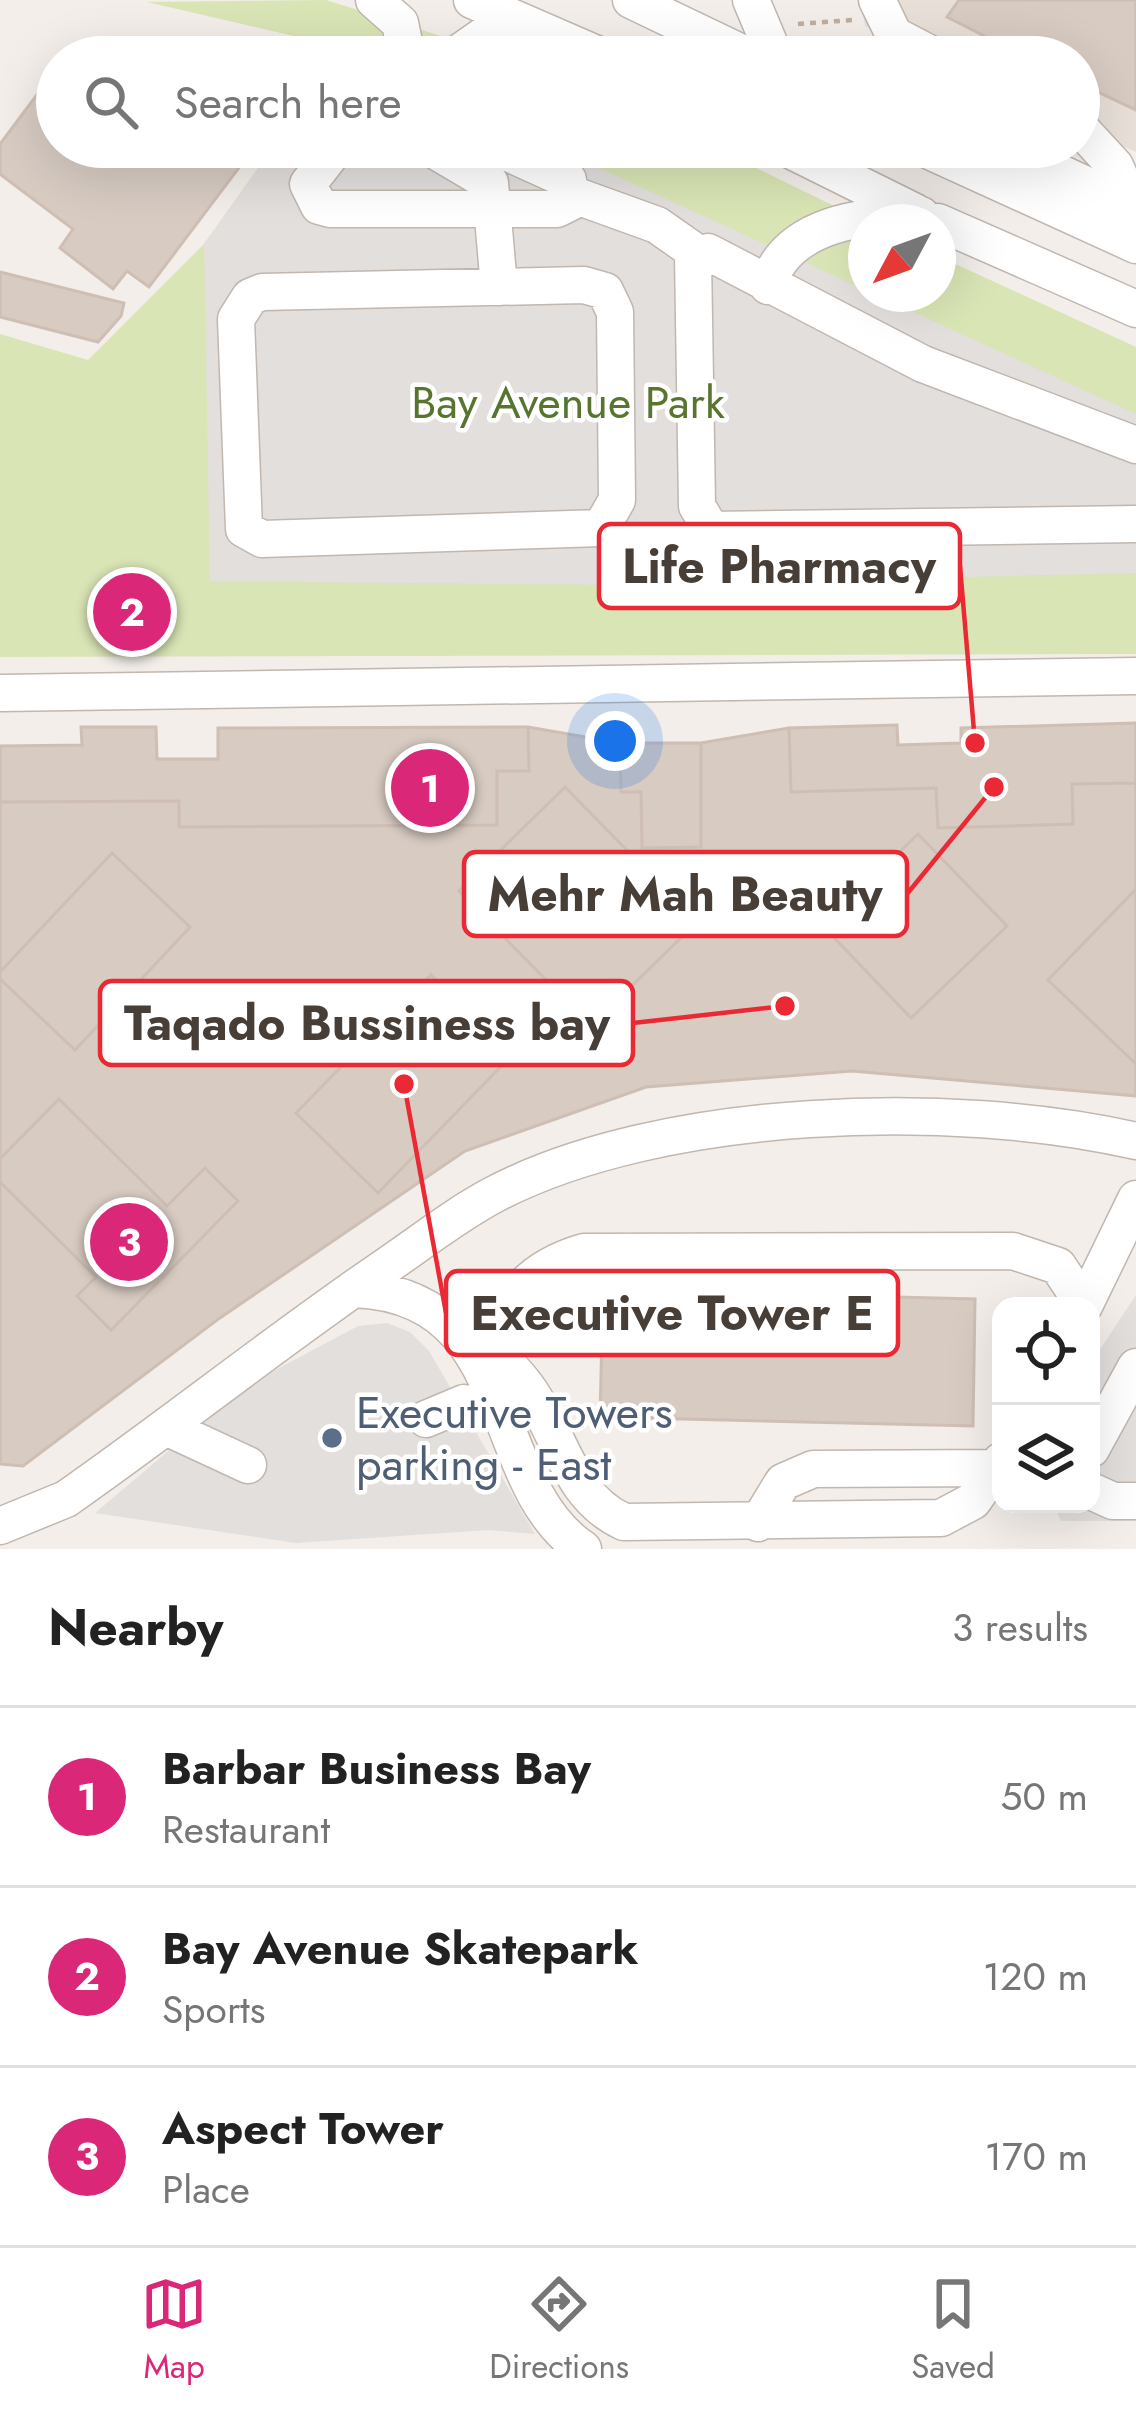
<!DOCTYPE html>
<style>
:root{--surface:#fff;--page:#f6f6f6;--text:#222;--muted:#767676;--line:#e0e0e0;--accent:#db2777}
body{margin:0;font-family:Jost,sans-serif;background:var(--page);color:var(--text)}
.controls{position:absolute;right:36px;bottom:36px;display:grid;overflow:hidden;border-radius:24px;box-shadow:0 12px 48px #0002}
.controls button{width:108px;height:108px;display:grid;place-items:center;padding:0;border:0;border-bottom:3px solid var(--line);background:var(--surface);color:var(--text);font:60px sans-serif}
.compass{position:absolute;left:848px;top:204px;width:108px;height:108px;border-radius:50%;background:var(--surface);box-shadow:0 12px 48px #0002;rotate:229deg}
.you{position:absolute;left:615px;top:741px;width:42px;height:42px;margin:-30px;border:9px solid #fff;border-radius:50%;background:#1a73e8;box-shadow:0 0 0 18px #1a73e833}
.badge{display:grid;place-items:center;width:78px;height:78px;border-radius:50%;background:var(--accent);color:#fff;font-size:39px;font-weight:700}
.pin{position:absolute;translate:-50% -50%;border:6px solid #fff;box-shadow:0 3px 12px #0006}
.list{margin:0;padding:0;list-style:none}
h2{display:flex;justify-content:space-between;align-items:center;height:156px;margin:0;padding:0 48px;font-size:51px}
h2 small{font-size:39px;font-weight:400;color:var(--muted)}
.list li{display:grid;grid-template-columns:78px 1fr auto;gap:36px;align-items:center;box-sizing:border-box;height:180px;padding:0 48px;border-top:3px solid var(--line)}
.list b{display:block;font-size:45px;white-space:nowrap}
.list p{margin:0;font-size:39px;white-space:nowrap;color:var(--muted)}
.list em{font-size:39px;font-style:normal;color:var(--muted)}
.icon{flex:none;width:66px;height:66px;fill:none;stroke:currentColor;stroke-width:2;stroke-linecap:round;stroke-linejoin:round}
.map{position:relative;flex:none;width:1136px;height:1549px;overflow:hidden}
.search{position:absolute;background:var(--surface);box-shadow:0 12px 48px #0002;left:36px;right:36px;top:36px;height:132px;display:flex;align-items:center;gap:30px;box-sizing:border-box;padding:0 42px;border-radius:66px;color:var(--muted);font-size:45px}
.sheet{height:696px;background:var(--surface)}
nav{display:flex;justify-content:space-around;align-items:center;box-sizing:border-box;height:168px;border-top:3px solid var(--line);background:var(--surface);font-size:33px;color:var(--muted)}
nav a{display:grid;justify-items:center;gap:6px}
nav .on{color:var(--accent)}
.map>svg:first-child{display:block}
.residential{fill:#e7dfd8}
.green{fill:#d9e5b5}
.parking{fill:#e2dfdd}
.building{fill:#d7cbc2;stroke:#cfbeb3;stroke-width:3}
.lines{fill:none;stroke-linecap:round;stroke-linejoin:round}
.minor-casing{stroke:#c1b7af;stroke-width:39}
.path{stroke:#bfad9e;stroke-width:4.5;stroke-dasharray:6 6;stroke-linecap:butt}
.minor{stroke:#fff;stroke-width:36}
.service-dot{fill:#5c6f8a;stroke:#fff;stroke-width:4.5}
.labels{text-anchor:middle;stroke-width:9;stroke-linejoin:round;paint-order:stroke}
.park-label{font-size:45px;fill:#58752f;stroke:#fff}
.service-label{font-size:45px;fill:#4e5e75;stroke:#fff;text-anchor:start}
.leader{fill:none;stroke:#eb2935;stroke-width:4.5}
.callout-dot{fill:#eb2935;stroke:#fff;stroke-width:4.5}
.callout{fill:#fff;stroke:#eb2935;stroke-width:4.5}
.callout-label{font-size:48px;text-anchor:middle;font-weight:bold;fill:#473e38}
</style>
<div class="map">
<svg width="1136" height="1549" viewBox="0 0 1136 1549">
<rect width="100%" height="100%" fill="#f3eee9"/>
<!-- residential -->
<path class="residential" d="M861 0H1136V152L1079 127V57H927L865 26Z"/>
<!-- green -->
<path class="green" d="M326 0 508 57H339L345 48 147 2Z
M273 147H713L867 222 866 294H938V256L1136 347V654L0 657V334L88 360 204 244Z"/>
<!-- parking -->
<path class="parking" d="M273 147H553L1136 414V573L624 585 210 581 204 244Z
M1136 1295V1521H1061L1053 1504H1091V1363Z
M387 1323 410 1332 429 1351 535 1534 488 1530 296 1543 95 1513 245 1386 358 1326Z"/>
<!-- building -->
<path class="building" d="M959 0H1136V110L1079 83V57H1026L947 17Z
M302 42 334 54 289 57Z
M54 72 57 147H220L241 165 149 287 127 271 113 289 60 248 73 229 0 174V144Z
M0 272 124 303 121 316 98 342 0 317Z
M1136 723V783L1072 784 1073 824 938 828 936 788 791 792 789 728 897 725 898 745 961 743V728Z
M1136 723V1096L852 1071 646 1087 465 1151 217 1320 23 1466 0 1464V746L82 745 81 727H156L157 759H218V728L528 727 620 743H701L789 728 897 725 898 745 961 743V728Z
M81 727H156L157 759H218V728L528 727 529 771H497V825L179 827V801L0 802V746L82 745Z
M620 743H701V847L642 848 641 792H621Z
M565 787 697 922 591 1026 459 891Z
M918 834 1007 926 911 1018 823 926Z
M112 853 190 927 75 1050 0 979V972Z
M1136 889V1064L1048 980Z
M431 975 512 1055 378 1193 296 1113Z
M59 1099 167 1206 205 1168 238 1201 111 1330 77 1296 96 1277 0 1182V1159Z
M603 1290 975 1299 973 1426 600 1417Z"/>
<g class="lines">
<!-- minor casing -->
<g class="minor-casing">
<path id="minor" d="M374 0 400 23 407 57
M472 0 603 57
M631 0 750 57
M751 0 775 57
M877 0 894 35 936 57
M453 57 483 36H538
M1079 127 1115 166 1133 207
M337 147 308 184 319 206 330 209H557L571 202 568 180 495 147
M429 147 490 183 499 287
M784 147 915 212
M921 147 1136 245
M1004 147 1136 208
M574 195 657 225 697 253
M938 222 1136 309
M584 285 605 291 615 312 617 500 601 528 262 539 244 529 236 319 250 297 262 292Z
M768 286C785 223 867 214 921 215
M1136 445 923 364 708 252 693 257 697 506 711 530 1136 524
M0 693 1136 676
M353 1289C523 1295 482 1481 583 1549
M1084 1306 1136 1199
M444 1320C475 1338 504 1356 526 1386 561 1433 567 1496 624 1522L941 1518 973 1501 1001 1461
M492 1350C503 1298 532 1267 584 1252L1013 1251 1058 1266 1084 1305
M426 1419 464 1403 503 1415
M166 1427 248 1465
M1091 1449 1136 1367
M1091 1491 1113 1501H1136
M758 1523 783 1482 813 1469 997 1468
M0 1526 66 1499C173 1424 274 1343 382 1269 419 1244 455 1215 495 1194 662 1107 954 1099 1136 1141"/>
</g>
<!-- path -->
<path class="path" d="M798 24 852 20"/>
<!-- minor -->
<use href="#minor" class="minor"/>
</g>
<!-- markers -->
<circle class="service-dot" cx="332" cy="1438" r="12"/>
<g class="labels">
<!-- park labels -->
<g class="park-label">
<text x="568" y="418">Bay Avenue Park</text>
</g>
<!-- service labels -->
<g class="service-label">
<text x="356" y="1428">Executive Towers<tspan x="356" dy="52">parking - East</tspan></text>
</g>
</g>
<!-- callouts -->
<path class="leader" d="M975 743L960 566M994 787L907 894M785 1006L633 1023M404 1084L446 1313"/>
<g class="callout-dot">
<circle cx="975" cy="743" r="12"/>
<circle cx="994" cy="787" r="12"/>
<circle cx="785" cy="1006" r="12"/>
<circle cx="404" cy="1084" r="12"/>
</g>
<g class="callout">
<rect x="599" y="524" width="361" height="84" rx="12"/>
<rect x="464" y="852" width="443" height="84" rx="12"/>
<rect x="100" y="981" width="533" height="84" rx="12"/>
<rect x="446" y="1271" width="452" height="84" rx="12"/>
</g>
<g class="callout-label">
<text x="779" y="583">Life Pharmacy</text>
<text x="685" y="911">Mehr Mah Beauty</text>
<text x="367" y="1040">Taqado Bussiness bay</text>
<text x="672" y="1330">Executive Tower E</text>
</g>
</svg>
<div class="controls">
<button><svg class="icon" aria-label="locate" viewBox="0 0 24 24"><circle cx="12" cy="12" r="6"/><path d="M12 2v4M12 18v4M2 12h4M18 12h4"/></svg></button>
<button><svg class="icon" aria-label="layers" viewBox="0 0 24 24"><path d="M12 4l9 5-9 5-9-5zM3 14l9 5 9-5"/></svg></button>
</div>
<svg class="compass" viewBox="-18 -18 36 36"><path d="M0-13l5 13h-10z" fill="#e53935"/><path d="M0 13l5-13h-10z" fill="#767676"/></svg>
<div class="you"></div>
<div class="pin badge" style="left:430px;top:788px">1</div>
<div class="pin badge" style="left:132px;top:612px">2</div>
<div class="pin badge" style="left:129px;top:1242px">3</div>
<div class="search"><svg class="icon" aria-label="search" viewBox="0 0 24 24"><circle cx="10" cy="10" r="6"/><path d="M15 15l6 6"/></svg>Search here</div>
</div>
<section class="sheet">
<h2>Nearby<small>3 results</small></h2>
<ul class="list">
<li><span class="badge">1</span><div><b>Barbar Business Bay</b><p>Restaurant</p></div><em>50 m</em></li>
<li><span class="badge">2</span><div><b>Bay Avenue Skatepark</b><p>Sports</p></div><em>120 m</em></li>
<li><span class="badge">3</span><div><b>Aspect Tower</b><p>Place</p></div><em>170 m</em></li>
</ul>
</section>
<nav>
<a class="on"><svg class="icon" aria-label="map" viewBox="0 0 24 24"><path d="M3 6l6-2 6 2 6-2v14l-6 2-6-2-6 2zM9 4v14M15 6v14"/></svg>Map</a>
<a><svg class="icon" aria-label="directions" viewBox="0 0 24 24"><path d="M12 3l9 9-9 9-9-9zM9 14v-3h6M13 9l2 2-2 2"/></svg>Directions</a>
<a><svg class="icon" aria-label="saved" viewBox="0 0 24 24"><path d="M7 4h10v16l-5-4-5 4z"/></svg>Saved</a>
</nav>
